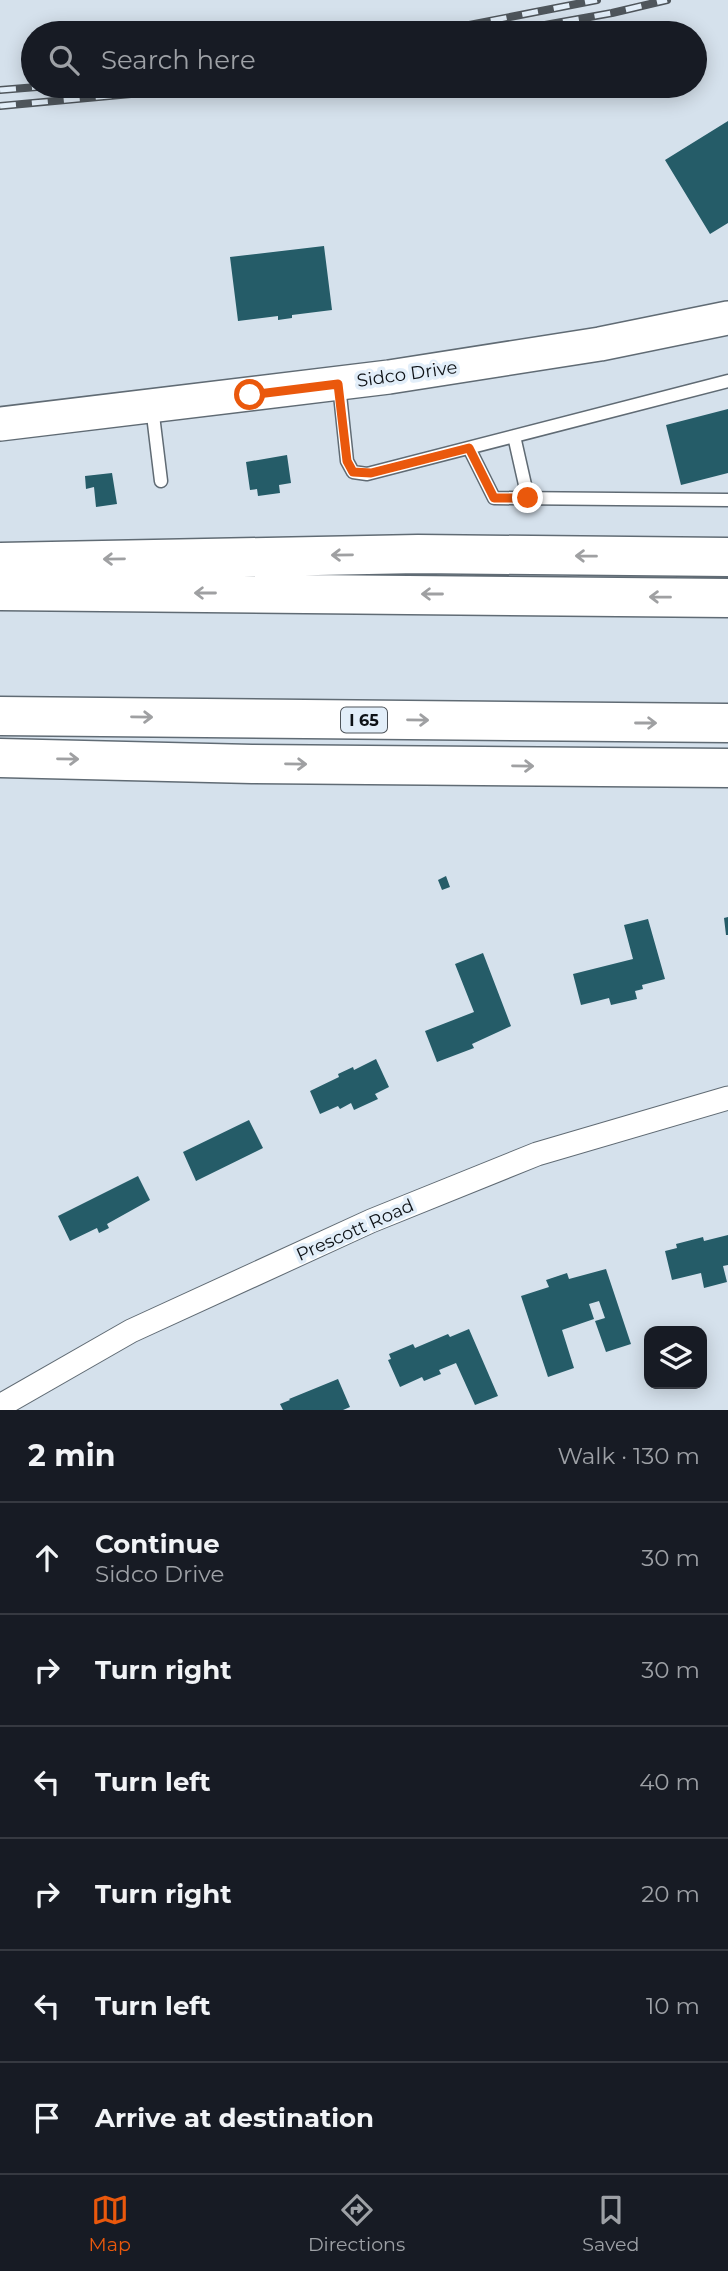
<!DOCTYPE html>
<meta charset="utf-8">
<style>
:root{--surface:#171b24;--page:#242831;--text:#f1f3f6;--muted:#9ea1a6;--line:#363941;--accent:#ea580c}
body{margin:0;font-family:Montserrat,sans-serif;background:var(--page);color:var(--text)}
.controls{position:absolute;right:21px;bottom:21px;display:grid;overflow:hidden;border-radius:14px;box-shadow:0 4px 18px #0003}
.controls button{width:63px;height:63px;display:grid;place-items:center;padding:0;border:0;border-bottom:2px solid var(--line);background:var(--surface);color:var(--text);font:35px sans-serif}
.stop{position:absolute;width:21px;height:21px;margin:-16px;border:5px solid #ea580c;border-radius:50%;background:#fff}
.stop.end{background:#ea580c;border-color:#fff;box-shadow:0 2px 7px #0008}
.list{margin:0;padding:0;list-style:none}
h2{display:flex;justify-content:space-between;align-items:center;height:91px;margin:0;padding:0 28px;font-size:30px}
h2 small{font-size:23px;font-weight:400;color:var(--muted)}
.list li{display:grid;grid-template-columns:46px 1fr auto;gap:21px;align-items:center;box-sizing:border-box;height:112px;padding:0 28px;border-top:2px solid var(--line)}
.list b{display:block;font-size:26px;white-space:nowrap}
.list p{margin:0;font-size:23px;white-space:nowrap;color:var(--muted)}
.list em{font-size:23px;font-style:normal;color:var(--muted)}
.icon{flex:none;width:38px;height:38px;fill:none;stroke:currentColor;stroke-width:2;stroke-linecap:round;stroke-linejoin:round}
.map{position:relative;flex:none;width:728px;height:1410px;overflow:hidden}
.search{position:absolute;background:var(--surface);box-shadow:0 4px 18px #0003;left:21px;right:21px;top:21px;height:77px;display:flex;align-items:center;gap:18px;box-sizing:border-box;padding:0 24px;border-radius:38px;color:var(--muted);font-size:26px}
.sheet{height:763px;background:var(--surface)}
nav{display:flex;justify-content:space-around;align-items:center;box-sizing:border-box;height:98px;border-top:2px solid var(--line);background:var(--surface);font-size:19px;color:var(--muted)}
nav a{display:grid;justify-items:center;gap:4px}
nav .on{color:var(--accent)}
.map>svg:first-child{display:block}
.building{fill:#255c68}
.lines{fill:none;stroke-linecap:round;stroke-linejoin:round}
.lane-casing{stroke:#606b74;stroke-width:15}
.street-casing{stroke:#606b74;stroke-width:25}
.secondary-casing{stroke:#606b74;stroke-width:36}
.highway-casing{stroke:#606b74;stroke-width:41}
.lane{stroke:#fff;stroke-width:12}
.street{stroke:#fff;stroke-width:23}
.secondary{stroke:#fff;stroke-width:33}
.highway{stroke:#fff;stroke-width:38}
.rail-casing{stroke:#4f565c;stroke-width:8}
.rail{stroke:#e2eef9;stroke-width:5;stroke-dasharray:16;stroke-linecap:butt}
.oneway{stroke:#9fa0a2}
.route{stroke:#ea580c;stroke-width:9}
.labels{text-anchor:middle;stroke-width:7;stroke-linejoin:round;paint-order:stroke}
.shield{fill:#e2eef9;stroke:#4e545a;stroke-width:2}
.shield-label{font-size:16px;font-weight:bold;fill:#0e1216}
.street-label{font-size:18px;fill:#0e1216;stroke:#e2eef9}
</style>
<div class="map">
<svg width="728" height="1410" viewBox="0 0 728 1410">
<rect width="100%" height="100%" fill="#d5e1ec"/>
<!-- building -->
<path class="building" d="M728 121V223L710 234 665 160Z
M324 246 332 310 292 315V318L278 320V316L238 321 230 257Z
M728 409V473L681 485 666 425Z
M287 455 291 483 279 485 280 493 258 496 257 489 250 490 246 462Z
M112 473 117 504 96 507 94 487 86 489 85 476Z
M446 876 450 887 442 890 438 880Z
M728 917V935H726L724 918Z
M648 919 665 979 642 985 643 989 635 991 637 999 611 1005 609 998 581 1005 573 974 633 959 624 925Z
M483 953 511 1026 472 1044 474 1048 437 1062 425 1031 474 1012 455 964Z
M376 1059 389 1087 375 1094 378 1099 354 1110 351 1103 340 1109 338 1106 320 1114 310 1091 339 1077 338 1074 353 1067 354 1070Z
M249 1120 263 1148 196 1181 183 1152Z
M138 1176 150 1200 107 1224 109 1228 99 1233 97 1228 70 1241 58 1216Z
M728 1235V1265L723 1266 727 1282 704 1288 701 1273 672 1280 665 1251 677 1248 676 1244 703 1237 704 1241Z
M606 1269 631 1344 606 1352 595 1321 605 1318 599 1301 589 1304 594 1319 562 1330 574 1368 548 1377 521 1296 549 1287 546 1280 567 1273 569 1279Z
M469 1329 498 1396 475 1405 456 1363 439 1370 441 1374 424 1381 422 1377 400 1387 388 1360 391 1359 389 1354 413 1344 415 1348 448 1334 450 1337Z
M338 1379 350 1407 343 1410H283L280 1404 290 1400 289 1399Z"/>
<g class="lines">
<!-- lane casing -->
<g class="lane-casing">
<path id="lane" d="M339 385 347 461 353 472 367 474 728 381
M152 407 161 481
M514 436 528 498
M469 448 494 498 728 500"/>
</g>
<!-- street casing -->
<g class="street-casing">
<path id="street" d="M0 1406 131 1331 371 1221 537 1154 728 1098"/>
</g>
<!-- secondary casing -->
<g class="secondary-casing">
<path id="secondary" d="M0 424 389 377 600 344 728 318"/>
</g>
<!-- highway casing -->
<g class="highway-casing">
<path id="highway" d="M0 562 418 554 728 557
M0 591 728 598
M0 716 728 723
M0 758 252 764 728 768"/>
</g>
<!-- lane -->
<use href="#lane" class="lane"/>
<!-- street -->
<use href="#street" class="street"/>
<!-- secondary -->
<use href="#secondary" class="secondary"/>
<!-- highway -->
<use href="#highway" class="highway"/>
<!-- rail casing -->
<g class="rail-casing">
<path id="rail" d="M428 33 597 0
M500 33 612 13 667 0
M0 90 49 86
M0 106 131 94 185 86"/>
</g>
<!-- rail -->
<use href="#rail" class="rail"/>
</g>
<!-- one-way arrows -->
<defs><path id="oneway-shaft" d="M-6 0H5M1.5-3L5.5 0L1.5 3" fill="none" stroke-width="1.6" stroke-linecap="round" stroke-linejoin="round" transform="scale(1.75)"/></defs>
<g class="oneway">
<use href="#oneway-shaft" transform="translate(342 555) rotate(179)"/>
<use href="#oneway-shaft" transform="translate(586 556) rotate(-179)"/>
<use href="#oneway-shaft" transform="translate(114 559) rotate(179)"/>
<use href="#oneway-shaft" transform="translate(205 593) rotate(-180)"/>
<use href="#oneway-shaft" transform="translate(432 594) rotate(-180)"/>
<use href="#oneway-shaft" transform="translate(660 597) rotate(-179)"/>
<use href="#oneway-shaft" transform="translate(142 717) rotate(1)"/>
<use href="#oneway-shaft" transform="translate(418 720) rotate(1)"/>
<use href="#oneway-shaft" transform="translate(646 723)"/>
<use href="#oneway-shaft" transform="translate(68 759) rotate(1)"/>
<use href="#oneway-shaft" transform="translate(296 764) rotate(1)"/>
<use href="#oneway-shaft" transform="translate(523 766) rotate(1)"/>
</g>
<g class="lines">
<!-- route -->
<path class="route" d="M250 395 338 384 347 461 353 472 371 473 469 448 494 498H528"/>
</g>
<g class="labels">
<!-- shield labels -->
<rect class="shield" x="341" y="707.5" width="46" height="25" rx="5"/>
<g class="shield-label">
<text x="364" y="726">I 65</text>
</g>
<!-- street labels -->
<g class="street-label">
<text transform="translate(407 374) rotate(-8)" y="6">Sidco Drive</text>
<text transform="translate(355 1230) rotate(-24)" y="6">Prescott Road</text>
</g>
</g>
</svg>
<div class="controls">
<button><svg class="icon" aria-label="layers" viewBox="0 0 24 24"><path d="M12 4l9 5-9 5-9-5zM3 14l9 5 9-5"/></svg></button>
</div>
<div class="stop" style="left:250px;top:395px"></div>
<div class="stop end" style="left:528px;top:498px"></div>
<div class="search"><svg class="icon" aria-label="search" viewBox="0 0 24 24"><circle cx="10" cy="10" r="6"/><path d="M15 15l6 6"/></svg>Search here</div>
</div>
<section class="sheet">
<h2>2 min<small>Walk · 130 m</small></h2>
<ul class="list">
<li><svg class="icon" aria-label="ahead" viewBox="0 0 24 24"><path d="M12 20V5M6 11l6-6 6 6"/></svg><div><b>Continue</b><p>Sidco Drive</p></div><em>30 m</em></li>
<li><svg class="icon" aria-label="right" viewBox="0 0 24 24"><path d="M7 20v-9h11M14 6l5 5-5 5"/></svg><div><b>Turn right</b></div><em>30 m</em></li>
<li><svg class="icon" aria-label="left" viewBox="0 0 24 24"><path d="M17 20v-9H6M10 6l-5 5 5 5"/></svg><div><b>Turn left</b></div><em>40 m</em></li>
<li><svg class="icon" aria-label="right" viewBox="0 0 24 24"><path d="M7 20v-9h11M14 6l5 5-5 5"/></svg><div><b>Turn right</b></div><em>20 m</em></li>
<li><svg class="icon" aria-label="left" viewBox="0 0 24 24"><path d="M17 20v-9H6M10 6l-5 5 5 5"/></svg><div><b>Turn left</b></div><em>10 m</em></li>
<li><svg class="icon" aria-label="arrive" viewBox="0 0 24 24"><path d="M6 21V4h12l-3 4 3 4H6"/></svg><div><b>Arrive at destination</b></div></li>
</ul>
</section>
<nav>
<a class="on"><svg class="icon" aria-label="map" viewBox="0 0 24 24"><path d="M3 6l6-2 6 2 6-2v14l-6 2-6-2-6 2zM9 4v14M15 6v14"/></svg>Map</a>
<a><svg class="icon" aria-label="directions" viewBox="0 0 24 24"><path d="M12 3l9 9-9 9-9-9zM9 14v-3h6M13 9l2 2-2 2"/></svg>Directions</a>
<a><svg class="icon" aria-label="saved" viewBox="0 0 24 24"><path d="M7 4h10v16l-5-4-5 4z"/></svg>Saved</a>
</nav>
